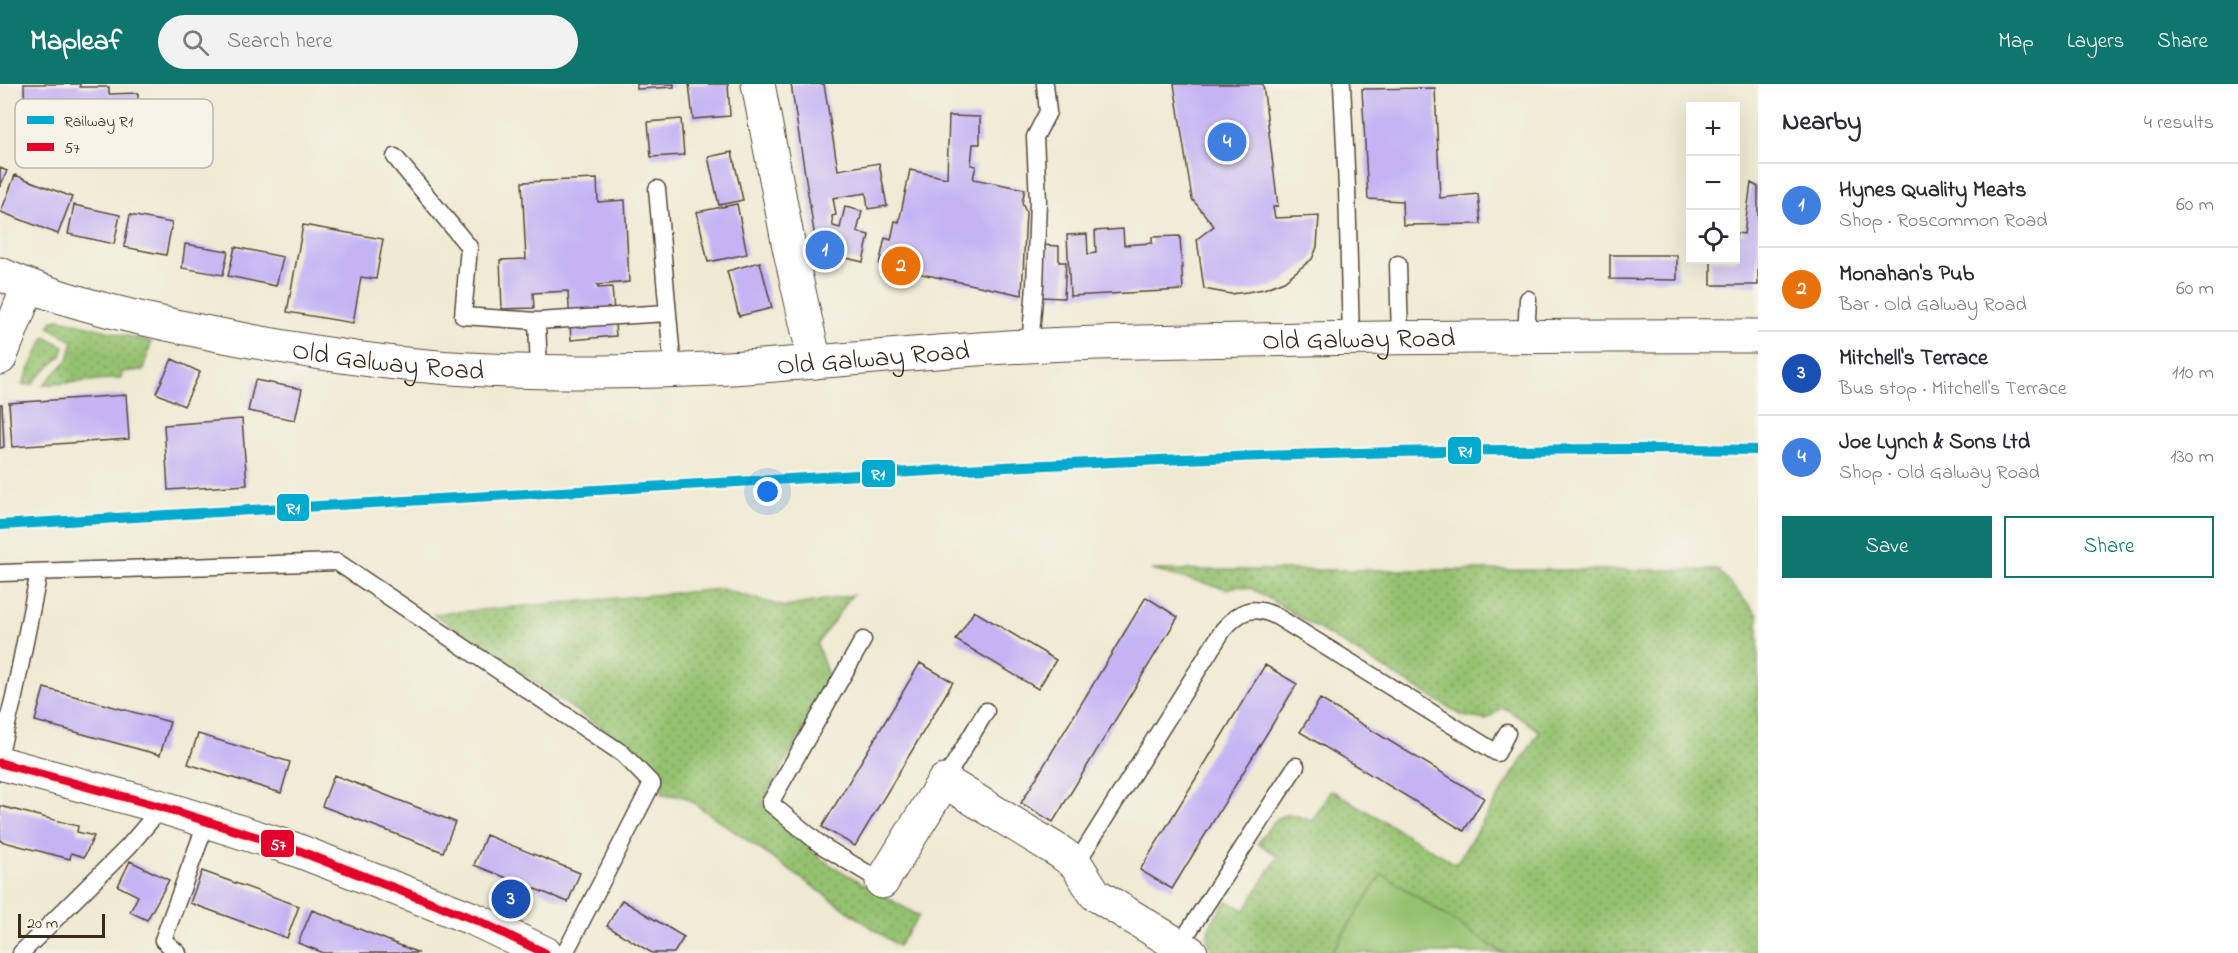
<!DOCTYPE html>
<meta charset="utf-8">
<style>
:root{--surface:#fff;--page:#f2f2f3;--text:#2b2b33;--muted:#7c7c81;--line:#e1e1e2;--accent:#0f766e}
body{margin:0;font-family:"Indie Flower",sans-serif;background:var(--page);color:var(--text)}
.controls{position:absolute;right:18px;top:18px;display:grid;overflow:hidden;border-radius:0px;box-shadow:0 6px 24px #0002}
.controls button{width:54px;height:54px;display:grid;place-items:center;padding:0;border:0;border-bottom:2px solid var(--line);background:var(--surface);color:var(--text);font:30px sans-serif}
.scale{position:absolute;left:18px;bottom:15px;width:87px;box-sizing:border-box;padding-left:6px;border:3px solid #3b2a1e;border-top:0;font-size:16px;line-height:21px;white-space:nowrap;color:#3b2a1e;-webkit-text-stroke:4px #f7f3e8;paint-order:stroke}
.you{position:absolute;left:768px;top:408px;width:21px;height:21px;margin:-15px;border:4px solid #fff;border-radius:50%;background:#1a73e8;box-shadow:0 0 0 9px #1a73e833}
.badge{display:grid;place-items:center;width:39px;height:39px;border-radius:50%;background:var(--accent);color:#fff;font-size:20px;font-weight:700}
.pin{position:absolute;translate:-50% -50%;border:3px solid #fff;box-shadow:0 2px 6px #0006}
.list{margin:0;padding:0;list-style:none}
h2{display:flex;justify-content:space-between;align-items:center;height:78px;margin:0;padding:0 24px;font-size:26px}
h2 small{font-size:20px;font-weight:400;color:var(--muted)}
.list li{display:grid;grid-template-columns:39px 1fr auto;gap:18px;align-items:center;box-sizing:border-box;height:84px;padding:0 24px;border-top:2px solid var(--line)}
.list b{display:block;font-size:22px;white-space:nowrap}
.list p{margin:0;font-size:20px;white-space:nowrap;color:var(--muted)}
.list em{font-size:20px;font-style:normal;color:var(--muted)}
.actions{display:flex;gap:12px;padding:18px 24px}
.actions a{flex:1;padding:14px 0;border:2px solid var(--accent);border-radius:0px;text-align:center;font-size:21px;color:var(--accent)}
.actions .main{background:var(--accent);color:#fff}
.icon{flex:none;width:33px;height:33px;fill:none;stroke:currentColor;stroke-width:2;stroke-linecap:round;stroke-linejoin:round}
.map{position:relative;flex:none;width:1758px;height:869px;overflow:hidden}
header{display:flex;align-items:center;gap:36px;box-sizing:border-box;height:84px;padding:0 30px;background:var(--accent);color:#fff}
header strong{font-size:28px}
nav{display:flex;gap:33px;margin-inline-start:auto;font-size:21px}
.search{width:420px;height:54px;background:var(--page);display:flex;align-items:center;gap:15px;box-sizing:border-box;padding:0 21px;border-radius:33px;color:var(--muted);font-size:22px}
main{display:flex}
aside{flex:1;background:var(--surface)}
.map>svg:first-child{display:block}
.grass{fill:url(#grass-dots);stroke:#687647;stroke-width:1.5}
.pitch{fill:#95c270;stroke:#687647;stroke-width:1.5}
.building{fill:#c5b3f4}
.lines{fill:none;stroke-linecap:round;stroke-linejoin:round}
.lane-casing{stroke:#564739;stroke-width:19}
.street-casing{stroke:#564739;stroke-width:35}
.secondary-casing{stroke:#564739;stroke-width:35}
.lane{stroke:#fff;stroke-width:16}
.street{stroke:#fff;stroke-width:33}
.secondary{stroke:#fff;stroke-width:33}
.bus-1-casing{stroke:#f7f3e8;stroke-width:14}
.bus-1{stroke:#e4002b;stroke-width:9}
.rail-1-casing{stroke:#f7f3e8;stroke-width:15}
.rail-1{stroke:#00a9ce;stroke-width:10}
.labels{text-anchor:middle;stroke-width:6;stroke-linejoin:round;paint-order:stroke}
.street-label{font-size:27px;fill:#3b2a1e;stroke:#f7f3e8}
.key{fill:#f7f3e8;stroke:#bfb7ab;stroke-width:1.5}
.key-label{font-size:16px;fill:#3b2a1e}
.line-badge{stroke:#f7f3e8;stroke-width:2}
.badge-label{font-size:16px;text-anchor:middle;font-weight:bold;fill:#fff}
</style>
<header>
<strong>Mapleaf</strong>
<div class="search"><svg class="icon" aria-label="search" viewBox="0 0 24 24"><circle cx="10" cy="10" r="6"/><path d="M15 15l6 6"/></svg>Search here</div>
<nav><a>Map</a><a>Layers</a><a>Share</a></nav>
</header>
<main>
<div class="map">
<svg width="1758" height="869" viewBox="0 0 1758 869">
<defs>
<pattern id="grass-dots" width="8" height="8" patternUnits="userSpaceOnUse" patternTransform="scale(1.5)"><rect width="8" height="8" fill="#95c270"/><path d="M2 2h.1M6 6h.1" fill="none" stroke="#7b9e5b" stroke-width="1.8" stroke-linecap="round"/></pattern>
</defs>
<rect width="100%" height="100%" fill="#f7f3e8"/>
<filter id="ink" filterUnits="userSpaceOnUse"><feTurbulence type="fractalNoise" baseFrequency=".0167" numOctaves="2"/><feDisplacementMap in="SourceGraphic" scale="12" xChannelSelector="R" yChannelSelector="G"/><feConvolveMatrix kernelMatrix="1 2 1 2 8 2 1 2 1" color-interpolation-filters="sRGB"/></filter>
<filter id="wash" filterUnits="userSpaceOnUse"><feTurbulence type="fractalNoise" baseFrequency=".008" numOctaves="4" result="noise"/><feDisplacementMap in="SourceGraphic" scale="24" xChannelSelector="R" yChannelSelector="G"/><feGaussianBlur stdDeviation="1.35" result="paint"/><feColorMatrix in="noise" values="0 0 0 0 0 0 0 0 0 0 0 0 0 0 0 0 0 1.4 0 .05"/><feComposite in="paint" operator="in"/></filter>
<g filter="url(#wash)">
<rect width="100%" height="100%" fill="#efead3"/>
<!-- grass -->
<path class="grass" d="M60 235 151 258 144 286 122 288 121 294 43 301 68 276 73 257 49 243 53 236Z
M45 253 64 262 61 272 35 296 34 300 22 301Z
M1152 486H1718L1758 531V869H1503L1382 791 1331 869H1213C1199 846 1215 835 1227 817L1245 826 1278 772 1258 759C1277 734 1278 723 1312 737L1331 706 1456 780 1540 647 1503 623 1486 636 1463 632 1253 505 1238 502 1227 505Z
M721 505 785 523 852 511 817 560 830 597 762 720 822 776 919 832 898 862 685 713 662 710 663 686 434 530Z"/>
<!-- pitch -->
<path class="pitch" d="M1382 790 1503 869H1331Z"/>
<g id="blocks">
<!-- building -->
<path class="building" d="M24 0H80V3H109V10L138 9V58H110V52H82V45H53V38L25 39Z
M637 0H674V3L637 5Z
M689 0H728L730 32 693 35Z
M791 0H824L838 86 879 79 887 122 868 125 866 109 833 114 836 131 832 132 833 142 840 144 845 123 862 127 857 148 869 151 863 178 817 167Z
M1174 0H1263L1278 122 1273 123 1275 134 1319 132 1317 163 1312 175 1284 197 1264 205 1247 208 1231 210 1204 205 1197 155 1214 142 1192 115Z
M1435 4 1440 114 1478 110 1481 140 1403 141 1402 117 1368 115 1362 5Z
M949 32 980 33V60H973L971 81 976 82 973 95 1025 105 1022 119 1026 128 1022 211 879 181 885 154 891 156 895 137 899 138 910 86 947 94Z
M681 35 684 71 651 73 648 38Z
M732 68 743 116 719 121 708 73Z
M0 84 7 87 0 103Z
M15 91 72 113 58 150 1 128Z
M597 95 598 118 625 116 629 198 597 201 598 204 612 203 616 252 571 256 568 207 533 209 534 224 502 225 500 176 526 175 522 98Z
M1751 99 1758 103V201H1711V176H1736V149L1744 150Z
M737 120 747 170 708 178 697 128Z
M74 121 120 131 114 160 68 150Z
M130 131 172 139 166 171 124 163Z
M303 141 383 155 376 195 361 193 353 239 287 228Z
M1123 145 1124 161 1152 159V153L1180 152 1183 206 1070 212 1067 151 1087 150 1088 170 1096 169 1095 147Z
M185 160 228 167 223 191 182 184Z
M1041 161 1059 162V178H1066L1064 214 1038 213Z
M235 163 283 173 276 202 228 192Z
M1610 171H1677V196L1610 195Z
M760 178 772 224 739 232 727 187Z
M172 275 200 288 184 322 156 309Z
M255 296 302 305 295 336 248 327Z
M126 311 129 355 12 363 9 319Z
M0 320H2L4 363 0 364Z
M242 335 247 401 168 406 164 341Z
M1146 513 1178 533 1053 738 1021 719Z
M974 527 1056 576 1038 605 956 556Z
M920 579 953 598 855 762 822 743Z
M1265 581 1297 600 1172 805 1140 786Z
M44 604 170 638 160 671 35 637Z
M1320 615 1484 714 1464 747 1300 648Z
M198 650 290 678 281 709 188 680Z
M334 691 455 738 443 768 322 722Z
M0 722 78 742 77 748 94 752 84 773 71 769 70 775 0 757Z
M486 751 580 789 568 818 474 781Z
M130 777 169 796 147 836 130 828 138 812 118 802Z
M202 787 299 822 287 854 190 819Z
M622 816 684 853 674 869H652L607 842Z
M312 826 419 869H324L298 859Z"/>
</g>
</g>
<g filter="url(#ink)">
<use href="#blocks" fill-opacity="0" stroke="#564739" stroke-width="1.5"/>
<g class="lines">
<!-- lane casing -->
<g class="lane-casing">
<path id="lane" d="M1342 0 1347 104 1351 254
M395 73 469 163 463 232 537 237 667 229
M657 105 673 287
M1398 180 1400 254
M537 237 539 287
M1526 252 1528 215
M1030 262 1035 202 1038 117 1035 53 1048 28 1045 0
M0 489 337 478 623 670 652 700 565 869
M863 556 770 719 821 761 882 798
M0 668 14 613 39 488
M944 697 986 627
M1076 780 1223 546C1240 526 1252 521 1276 532L1497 669 1507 649
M1179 862 1296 682
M21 869 128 763 162 723
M178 869 163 856 207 737"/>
</g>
<!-- street casing -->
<g class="street-casing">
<path id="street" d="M0 274 28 203
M0 679 162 723 294 765 476 836 545 869
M882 798 944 697 1060 768 1076 780 1095 810 1191 869"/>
</g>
<!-- secondary casing -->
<g class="secondary-casing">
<g id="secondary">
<path d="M758 0 789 163 815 278"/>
<path id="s1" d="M0 190C68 220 141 235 214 250 281 263 348 275 416 281 495 289 576 289 656 287 786 284 916 267 1046 261 1132 257 1218 257 1304 255 1456 253 1607 251 1758 252"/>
</g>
</g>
<!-- lane -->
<use href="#lane" class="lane"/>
<!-- street -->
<use href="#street" class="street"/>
<!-- secondary -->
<use href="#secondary" class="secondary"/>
<!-- bus-1 casing -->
<g class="bus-1-casing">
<path id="bus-1" d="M0 679 162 723 294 765 476 836 545 869"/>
</g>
<!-- bus-1 -->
<use href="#bus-1" class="bus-1"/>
<!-- rail-1 casing -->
<g class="rail-1-casing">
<path id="rail-1" d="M0 441C315 423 630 402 945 386 1216 372 1487 362 1758 366"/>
</g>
<!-- rail-1 -->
<use href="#rail-1" class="rail-1"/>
</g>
</g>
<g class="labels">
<!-- street labels -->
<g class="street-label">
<text dy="9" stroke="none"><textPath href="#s1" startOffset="1371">Old Galway Road</textPath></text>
<text dy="9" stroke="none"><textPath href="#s1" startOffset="885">Old Galway Road</textPath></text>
<text dy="9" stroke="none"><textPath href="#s1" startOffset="399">Old Galway Road</textPath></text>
</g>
</g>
<!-- legend -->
<rect x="15" y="15" width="198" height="69" rx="9" class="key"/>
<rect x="27" y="32" width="27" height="8" fill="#00a9ce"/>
<rect x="27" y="59" width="27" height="8" fill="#e4002b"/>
<g class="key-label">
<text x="64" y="42">Railway R1</text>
<text x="64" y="69">57</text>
</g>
<g class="line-badge">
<rect x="1447" y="352" width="35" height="29" rx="6" fill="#00a9ce"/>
<rect x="861" y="375" width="35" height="29" rx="6" fill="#00a9ce"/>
<rect x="276" y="409" width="34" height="29" rx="6" fill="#00a9ce"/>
<rect x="260" y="745" width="35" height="29" rx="6" fill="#e4002b"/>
</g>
<g class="badge-label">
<text x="1465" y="372">R1</text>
<text x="878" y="395">R1</text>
<text x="293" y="429">R1</text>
<text x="278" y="766">57</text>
</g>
</svg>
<div class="controls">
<button>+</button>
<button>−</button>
<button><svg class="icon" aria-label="locate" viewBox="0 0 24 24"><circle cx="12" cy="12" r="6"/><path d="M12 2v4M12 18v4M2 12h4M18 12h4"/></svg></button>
</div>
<div class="scale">20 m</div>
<div class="you"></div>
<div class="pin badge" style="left:825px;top:166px;background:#3f7fe0">1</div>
<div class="pin badge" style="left:901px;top:182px;background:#e8710a">2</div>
<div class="pin badge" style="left:511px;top:815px;background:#1a4fb4">3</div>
<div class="pin badge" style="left:1227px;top:58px;background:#3f7fe0">4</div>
</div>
<aside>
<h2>Nearby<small>4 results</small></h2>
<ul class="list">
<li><span class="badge" style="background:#3f7fe0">1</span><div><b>Hynes Quality Meats</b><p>Shop · Roscommon Road</p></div><em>60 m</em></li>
<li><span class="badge" style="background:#e8710a">2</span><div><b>Monahan's Pub</b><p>Bar · Old Galway Road</p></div><em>60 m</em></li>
<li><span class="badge" style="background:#1a4fb4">3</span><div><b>Mitchell's Terrace</b><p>Bus stop · Mitchell's Terrace</p></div><em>110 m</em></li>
<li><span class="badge" style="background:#3f7fe0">4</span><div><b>Joe Lynch &amp; Sons Ltd</b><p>Shop · Old Galway Road</p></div><em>130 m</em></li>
</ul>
<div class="actions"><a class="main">Save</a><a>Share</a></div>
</aside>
</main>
